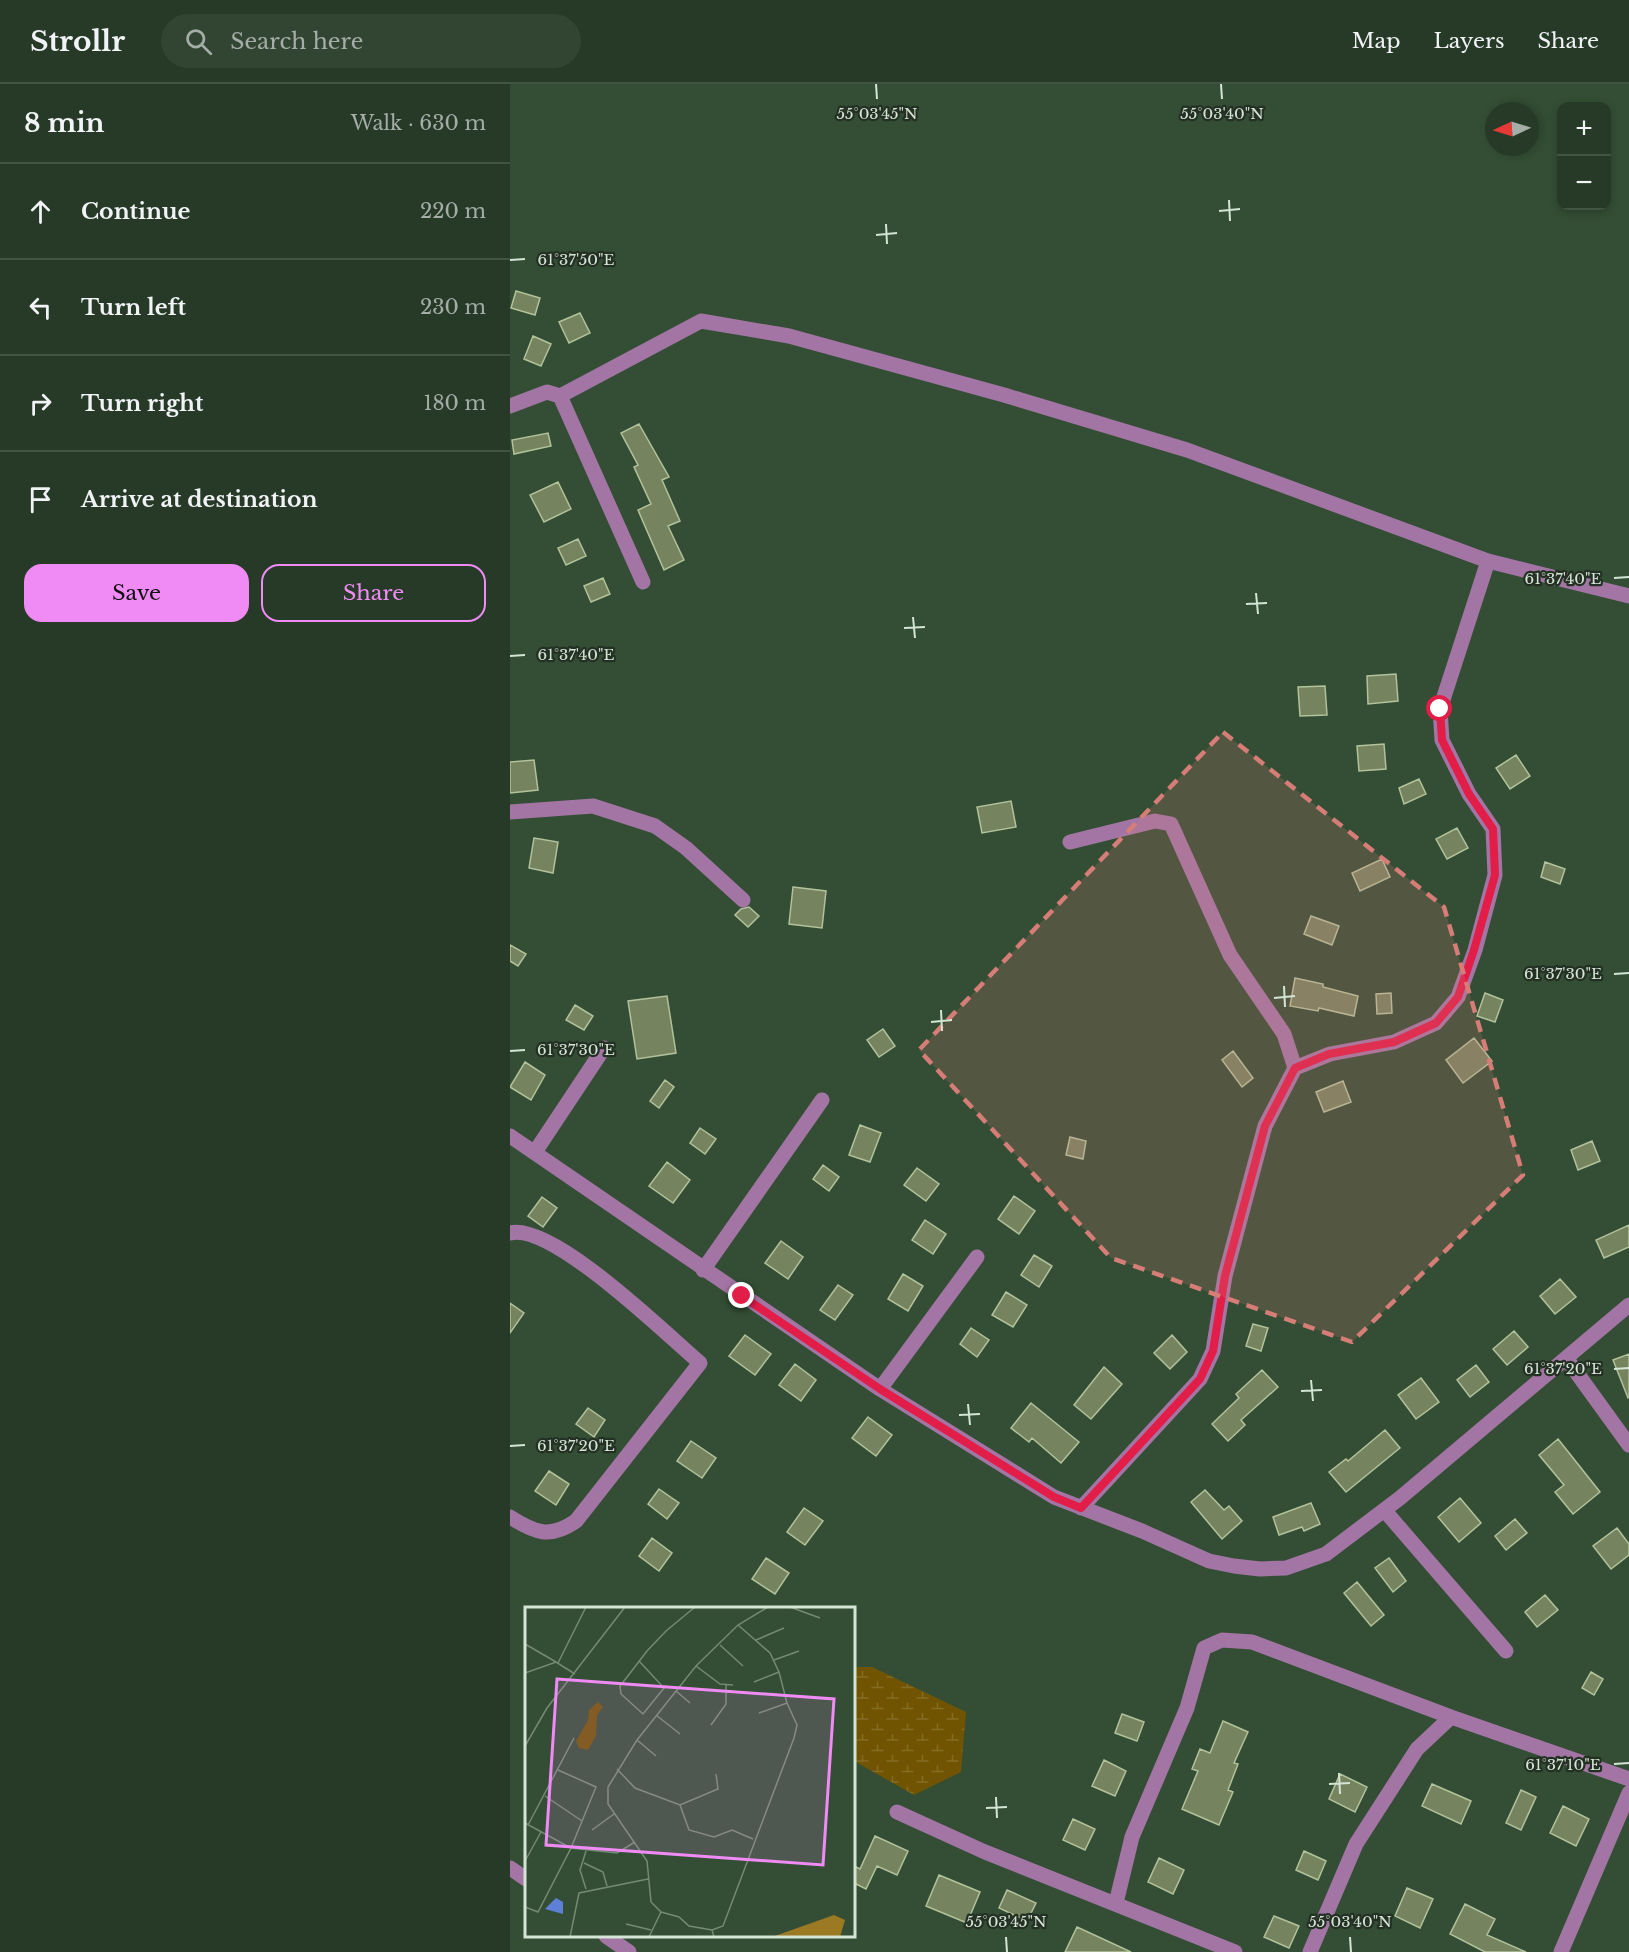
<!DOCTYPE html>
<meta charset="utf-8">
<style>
:root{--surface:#263a27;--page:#324533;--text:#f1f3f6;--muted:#a4ada7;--line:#425444;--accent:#f08bf5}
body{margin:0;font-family:"Libre Baskerville",serif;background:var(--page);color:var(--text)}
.controls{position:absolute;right:18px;top:18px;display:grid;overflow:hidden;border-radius:12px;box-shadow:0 3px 9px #0003}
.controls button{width:54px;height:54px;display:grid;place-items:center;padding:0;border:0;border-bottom:2px solid var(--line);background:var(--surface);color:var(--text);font:30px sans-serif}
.compass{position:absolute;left:975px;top:18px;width:54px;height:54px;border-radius:50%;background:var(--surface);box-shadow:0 3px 9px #0003;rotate:266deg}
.stop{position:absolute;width:18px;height:18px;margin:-14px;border:4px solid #e11d48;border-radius:50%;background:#fff}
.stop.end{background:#e11d48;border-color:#fff;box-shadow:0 2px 6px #0008}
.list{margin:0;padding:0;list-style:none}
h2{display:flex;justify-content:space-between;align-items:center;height:78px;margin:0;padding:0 24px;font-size:26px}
h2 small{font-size:20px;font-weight:400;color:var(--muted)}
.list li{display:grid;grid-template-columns:39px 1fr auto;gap:18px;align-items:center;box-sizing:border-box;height:96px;padding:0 24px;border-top:2px solid var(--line)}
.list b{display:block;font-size:22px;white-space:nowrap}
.list em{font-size:20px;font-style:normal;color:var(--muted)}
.actions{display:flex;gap:12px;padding:18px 24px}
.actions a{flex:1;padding:14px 0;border:2px solid var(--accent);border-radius:18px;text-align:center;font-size:21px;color:var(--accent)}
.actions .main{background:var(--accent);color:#111}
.icon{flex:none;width:33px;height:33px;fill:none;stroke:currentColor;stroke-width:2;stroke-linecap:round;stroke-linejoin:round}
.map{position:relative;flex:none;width:1119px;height:1868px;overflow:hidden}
header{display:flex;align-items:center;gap:36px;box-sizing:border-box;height:84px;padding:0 30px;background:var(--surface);border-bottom:2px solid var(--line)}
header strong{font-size:28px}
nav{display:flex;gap:33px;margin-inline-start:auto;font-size:21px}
.search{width:420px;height:54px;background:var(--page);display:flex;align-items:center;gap:15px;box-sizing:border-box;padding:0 21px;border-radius:33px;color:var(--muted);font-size:22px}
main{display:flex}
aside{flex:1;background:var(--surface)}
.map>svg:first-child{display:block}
.wetland{fill:url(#wetland-marsh)}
.building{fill:#75835f;stroke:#b2c29b;stroke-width:1.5}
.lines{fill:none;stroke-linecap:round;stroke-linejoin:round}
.minor{stroke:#a375a4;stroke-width:15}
.route{stroke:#e11d48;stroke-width:8}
.marked{fill:#d57d76;fill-opacity:0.2;stroke:#d57d76;stroke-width:4.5;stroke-dasharray:12 8;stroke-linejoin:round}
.ticks{fill:none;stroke:#d4e5d5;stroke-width:2}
.inset-road{fill:none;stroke:#738a74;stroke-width:1.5}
.view{fill:#f08bf5;fill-opacity:0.15;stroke:#f08bf5;stroke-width:3}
.inset-edge{fill:none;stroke:#d4e5d5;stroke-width:3}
.ticks-label{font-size:15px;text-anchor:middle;fill:#d4e5d5;stroke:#243024;stroke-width:4.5;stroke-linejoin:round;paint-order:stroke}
</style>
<header>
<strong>Strollr</strong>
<div class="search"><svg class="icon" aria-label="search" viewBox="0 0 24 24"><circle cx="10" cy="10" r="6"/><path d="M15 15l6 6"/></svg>Search here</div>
<nav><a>Map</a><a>Layers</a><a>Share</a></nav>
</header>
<main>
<aside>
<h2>8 min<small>Walk · 630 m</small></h2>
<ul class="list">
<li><svg class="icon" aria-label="ahead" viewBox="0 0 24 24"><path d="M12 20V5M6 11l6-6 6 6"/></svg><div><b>Continue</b></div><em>220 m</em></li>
<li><svg class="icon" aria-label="left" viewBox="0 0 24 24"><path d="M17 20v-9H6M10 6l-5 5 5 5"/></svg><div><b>Turn left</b></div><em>230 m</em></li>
<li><svg class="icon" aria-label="right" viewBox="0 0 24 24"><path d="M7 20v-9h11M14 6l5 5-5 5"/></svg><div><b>Turn right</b></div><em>180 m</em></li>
<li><svg class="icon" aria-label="arrive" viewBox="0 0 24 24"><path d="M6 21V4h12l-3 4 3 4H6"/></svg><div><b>Arrive at destination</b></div></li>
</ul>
<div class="actions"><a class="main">Save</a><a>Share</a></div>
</aside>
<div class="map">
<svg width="1119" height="1868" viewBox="0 0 1119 1868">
<defs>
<pattern id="wetland-marsh" width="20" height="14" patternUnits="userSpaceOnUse" patternTransform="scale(1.5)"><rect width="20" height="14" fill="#705401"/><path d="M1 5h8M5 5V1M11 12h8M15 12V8" fill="none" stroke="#846c25"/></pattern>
</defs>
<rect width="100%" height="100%" fill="#334e34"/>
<!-- wetland -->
<path class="wetland" d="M344 1583H362L456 1628 451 1688 404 1711 344 1677Z"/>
<!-- building -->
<path class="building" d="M6 207 30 214 25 231 1 224Z
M70 229 80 249 59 259 49 238Z
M23 252 41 260 31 282 14 275Z
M129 340 159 393 152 396 170 437 158 442 174 476 154 486 128 426 141 420 124 383 128 381 111 349Z
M38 349 41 362 4 370 2 356Z
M48 398 61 425 34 438 20 411Z
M68 455 76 472 56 481 48 464Z
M93 494 100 510 81 518 74 502Z
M886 590 888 617 858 620 857 592Z
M815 602 817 631 790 632 788 603Z
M874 660 876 685 849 687 847 662Z
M1006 671 1020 692 1000 705 986 684Z
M24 676 28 706 0 709V678Z
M909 695 916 710 894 720 889 704Z
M501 717 506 743 472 749 467 723Z
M947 744 958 764 937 775 926 755Z
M24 754 48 758 43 789 19 784Z
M872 775 880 793 850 807 842 789Z
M1035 778 1055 785 1050 800 1031 793Z
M283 803 316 807 312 844 279 840Z
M239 823 249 832 238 843 225 831 231 825Z
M801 832 829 842 822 861 794 850Z
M0 861 16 870 8 882 0 877Z
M785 894 813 900V903L848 912 844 932 809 924 808 927 780 922Z
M881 909 882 929 867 930 866 910Z
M975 909 993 916 985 938 967 932Z
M157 912 166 969 127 975 118 917Z
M65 921 83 932 74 946 56 936Z
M373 945 385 962 369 973 357 956Z
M964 954 982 977 953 999 936 976Z
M723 967 743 994 732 1003 712 976Z
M15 978 35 991 21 1016 0 1003Z
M155 996 164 1003 149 1024 140 1017Z
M833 997 841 1018 814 1028 806 1008Z
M350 1041 371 1049 360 1078 339 1071Z
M190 1044 206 1055 195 1070 180 1059Z
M560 1053 576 1057 573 1075 556 1071Z
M1082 1057 1090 1077 1068 1086 1061 1066Z
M157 1078 180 1096 163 1119 139 1102Z
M313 1081 329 1093 319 1107 303 1095Z
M407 1084 429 1100 416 1117 394 1101Z
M504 1112 525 1127 509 1150 488 1135Z
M32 1113 47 1124 33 1143 18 1132Z
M415 1136 436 1150 423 1170 402 1156Z
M1119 1141V1163L1094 1174 1086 1156Z
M271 1157 293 1173 278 1195 255 1179Z
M524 1171 542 1182 529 1203 511 1191Z
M393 1190 413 1202 398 1227 378 1215Z
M1050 1195 1066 1213 1045 1230 1030 1212Z
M328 1201 343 1211 325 1236 310 1226Z
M496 1208 517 1221 503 1243 482 1231Z
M0 1219 14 1229 0 1249Z
M743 1240 758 1244 751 1267 736 1262Z
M461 1244 479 1256 467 1273 450 1260Z
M1004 1247 1018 1263 997 1281 983 1265Z
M235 1251 261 1270 245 1291 219 1272Z
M662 1251 677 1268 660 1285 644 1269Z
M1119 1270V1313L1118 1314 1103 1276Z
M285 1280 306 1296 291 1317 269 1301Z
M966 1281 979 1298 960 1313 947 1296Z
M594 1283 612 1300 581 1335 564 1321Z
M752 1286 768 1303 731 1336 735 1341 718 1357 702 1340 729 1314 726 1310Z
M911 1294 929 1318 906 1335 888 1311Z
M521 1319 569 1358 551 1379 522 1354 519 1358 501 1344Z
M78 1324 95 1336 84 1353 66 1340Z
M358 1333 382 1351 366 1372 342 1354Z
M875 1346 890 1364 836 1408 819 1388 836 1375 838 1377Z
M1048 1355 1090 1408 1063 1430 1045 1408 1054 1401 1029 1371Z
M181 1357 206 1374 192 1394 167 1377Z
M39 1387 59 1400 46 1421 25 1407Z
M149 1405 169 1419 157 1435 138 1420Z
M695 1406 714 1426 719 1422 732 1437 712 1455 681 1418Z
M950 1414 971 1439 949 1458 928 1433Z
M801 1419 810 1440 794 1447 792 1443 769 1451 763 1433Z
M294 1424 313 1437 295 1461 277 1448Z
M1005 1435 1017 1449 996 1466 985 1452Z
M1107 1444 1119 1460V1471L1101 1485 1083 1462Z
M142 1454 162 1469 149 1487 129 1472Z
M256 1474 279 1489 265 1510 242 1495Z
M879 1474 896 1497 883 1508 865 1484Z
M847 1498 874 1531 861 1542 834 1509Z
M1035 1511 1048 1526 1027 1543 1015 1528Z
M1081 1588 1093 1595 1084 1611 1072 1604Z
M612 1630 634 1638 627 1657 605 1649Z
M713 1637 738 1648 724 1679 728 1680 718 1706 723 1708 709 1741 672 1725 688 1687 682 1685 690 1665 700 1669Z
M594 1676 616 1687 605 1712 582 1702Z
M830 1690 857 1703 845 1728 819 1715Z
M922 1700 961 1717 951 1740 912 1722Z
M1011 1706 1026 1713 1011 1746 996 1739Z
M1053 1722 1079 1735 1066 1762 1040 1749Z
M563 1735 585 1745 575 1766 553 1756Z
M365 1752 398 1767 387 1791 367 1782 356 1805 344 1799V1782L350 1785Z
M794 1767 816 1777 808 1796 786 1786Z
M649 1774 674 1786 663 1810 638 1798Z
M429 1791 470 1808 457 1839 416 1822Z
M897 1804 923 1815 910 1844 885 1832Z
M497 1806 526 1819 517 1837 489 1824Z
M955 1820 985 1835 977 1851 1016 1868H975L940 1850Z
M764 1832 789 1842 779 1864 754 1853Z
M567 1843 621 1868H555Z"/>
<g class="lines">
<!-- minor -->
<path class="minor" d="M50 312 191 237 279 252 494 311 677 366 978 477 1119 512
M0 322 37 308 50 312 133 498
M0 728 83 722 145 742 176 764 233 816
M560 758 645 737 661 740 720 871 774 950 785 984 755 1042 715 1192 703 1267 690 1295 571 1424
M785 984 820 970 884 958 926 939 948 913 965 866 985 791 983 745 959 710 932 656 930 625 978 477
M0 1052 370 1305 544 1413 632 1447 699 1477 724 1482 750 1485 776 1484 816 1470 890 1414 1119 1221
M25 1068 94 964
M0 1149C42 1138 156 1250 190 1279L66 1437C40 1455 25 1449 0 1433
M193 1186 312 1016
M1056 1274 1119 1361
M370 1305 467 1173
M875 1427 996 1567
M387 1728 475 1768 725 1868
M0 1784 16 1795
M606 1819 622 1753 677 1624 694 1564 712 1556 742 1558 941 1633 1119 1695
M96 1852 119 1868
M800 1868 846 1760 907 1665 941 1633
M1051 1868 1119 1709"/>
</g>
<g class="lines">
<!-- route -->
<path class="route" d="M232 1212 370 1305 544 1413 571 1424 690 1295 703 1267 715 1192 755 1042 785 984 819 970 884 958 926 939 948 913 964 866 985 791 983 745 959 710 932 656 930 625"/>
</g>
<!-- marked area -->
<path class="marked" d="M713 648 934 823 1013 1091 842 1258 601 1174 409 966Z"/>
<!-- ticks -->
<path class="ticks" d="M366 0 367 15M711 0 712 15M719 116 720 137M709 127 730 125M376 140 377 160M366 151 387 149M0 176 15 175M1104 494 1119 493M746 509 748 530M736 520 757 519M403 533 405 554M394 544 415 543M0 572 15 571M1104 890 1119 889M774 902 775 923M764 914 785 912M431 926 432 947M421 938 442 936M0 967 15 966M1104 1285 1119 1284M801 1296 803 1317M791 1307 812 1306M458 1320 460 1341M449 1331 470 1330M0 1362 15 1361M1104 1680 1119 1679M829 1689 830 1710M819 1700 840 1699M486 1713 487 1734M476 1724 497 1723M496 1853 497 1868M840 1853 841 1868"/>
<!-- overview -->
<g transform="translate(15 1523)">
<rect width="330" height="330" fill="#334e34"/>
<path d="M309 308 320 313 315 330H247Z" fill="#9c7923"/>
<path d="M73 95 78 100 72 108 71 129 63 143 54 141 51 134 63 113 64 103Z" fill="#705401"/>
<path d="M31 291 38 295V307L20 302Z" fill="#5e81d7"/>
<path class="inset-road" d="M265 0 295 11M213 18 245 46 254 65 229 75M231 33 259 21M0 37 31 55M195 38 218 59M249 53 274 44M114 54 139 81 118 107 96 87 95 79 109 61 122 44 141 24 170 0M33 56 61 0M171 59 195 77 208 78M0 66 31 55 50 67M151 84 165 96M234 106 262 96 254 65M131 108 155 127M186 118 201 97V78M112 133 131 149M0 139 22 101 100 0M92 162 110 181 155 198 193 182 191 167M33 163 71 180 46 241 92 246 110 235M20 189 57 214M155 198 164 223 189 230 207 223 228 232M0 216 46 241 13 305 0 300M3 218 49 131M67 223 89 207M0 254 16 225M59 256 78 265 82 279M61 282 55 263 61 244M136 305 154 310 164 319 187 323 189 330M101 317 126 323M187 323 198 319 269 131 272 118 262 96M45 330 54 286 123 272M124 330 136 305 126 295 122 254 83 197V180L112 133 171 59 213 18 243 0"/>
<path class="view" d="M32 72 309 92 298 258 21 238Z"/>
<rect width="330" height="330" class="inset-edge"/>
</g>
<g class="ticks-label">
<text x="367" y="35">55°03'45"N</text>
<text x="712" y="35">55°03'40"N</text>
<text x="66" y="181">61°37'50"E</text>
<text x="1053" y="500">61°37'40"E</text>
<text x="66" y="576">61°37'40"E</text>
<text x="1053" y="895">61°37'30"E</text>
<text x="66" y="971">61°37'30"E</text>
<text x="1053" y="1290">61°37'20"E</text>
<text x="66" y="1367">61°37'20"E</text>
<text x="1053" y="1686">61°37'10"E</text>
<text x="496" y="1843">55°03'45"N</text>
<text x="840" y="1843">55°03'40"N</text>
</g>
</svg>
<div class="controls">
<button>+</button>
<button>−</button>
</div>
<svg class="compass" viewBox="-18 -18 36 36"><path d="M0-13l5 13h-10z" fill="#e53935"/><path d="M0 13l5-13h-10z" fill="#a4ada7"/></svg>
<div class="stop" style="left:930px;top:625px"></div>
<div class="stop end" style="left:232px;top:1212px"></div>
</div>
</main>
